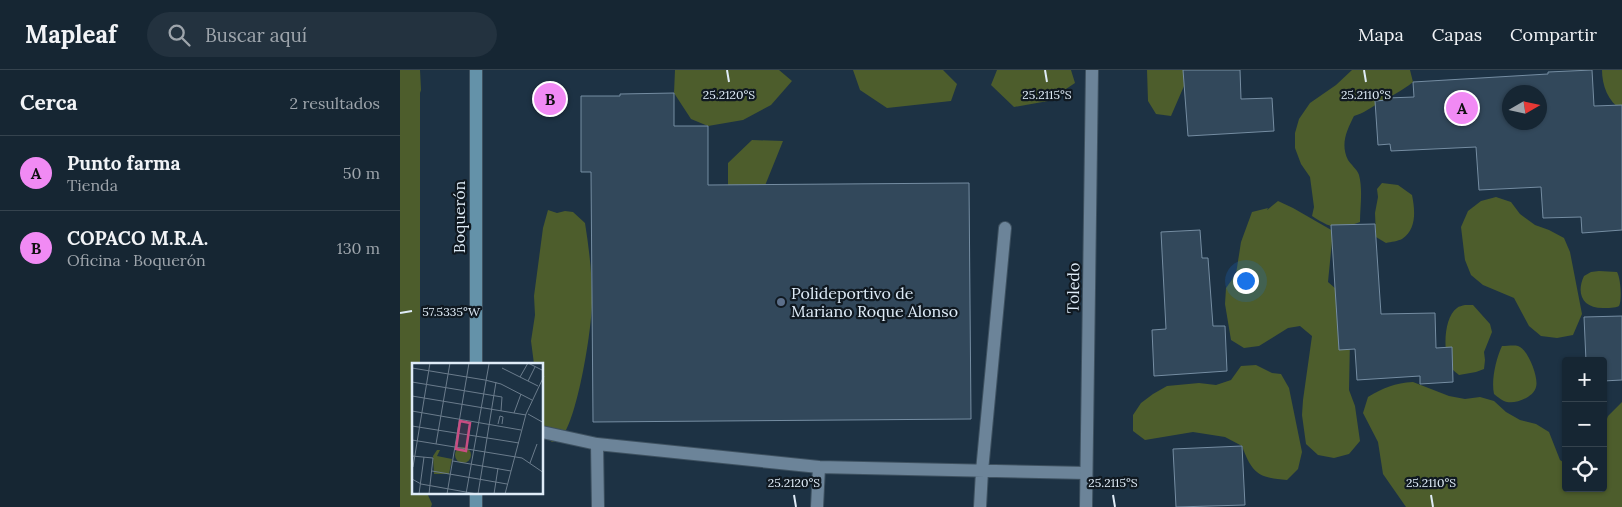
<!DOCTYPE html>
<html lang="es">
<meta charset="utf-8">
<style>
:root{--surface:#162633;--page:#23323f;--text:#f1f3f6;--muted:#9ea5ac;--line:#35434e;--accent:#f18af4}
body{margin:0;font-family:Lora,serif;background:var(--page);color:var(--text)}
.controls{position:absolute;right:15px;bottom:15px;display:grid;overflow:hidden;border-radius:5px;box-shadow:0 1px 4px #0004}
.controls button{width:45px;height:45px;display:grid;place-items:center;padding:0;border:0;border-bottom:1px solid var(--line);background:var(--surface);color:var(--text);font:25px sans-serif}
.compass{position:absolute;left:1102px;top:15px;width:45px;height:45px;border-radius:50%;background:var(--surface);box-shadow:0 1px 4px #0004;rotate:81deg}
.you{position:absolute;left:845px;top:210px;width:18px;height:18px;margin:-12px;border:4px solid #fff;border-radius:50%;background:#1a73e8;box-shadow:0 0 0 8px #1a73e833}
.badge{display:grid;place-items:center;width:32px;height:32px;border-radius:50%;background:var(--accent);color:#111;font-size:16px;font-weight:700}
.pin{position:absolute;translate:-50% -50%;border:2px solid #fff;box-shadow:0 1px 5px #0006}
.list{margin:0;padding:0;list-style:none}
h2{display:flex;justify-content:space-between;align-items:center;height:65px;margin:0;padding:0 20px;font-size:21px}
h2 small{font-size:16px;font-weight:400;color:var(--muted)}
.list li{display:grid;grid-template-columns:32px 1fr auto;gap:15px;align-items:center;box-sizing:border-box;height:75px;padding:0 20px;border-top:1px solid var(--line)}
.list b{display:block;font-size:19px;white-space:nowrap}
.list p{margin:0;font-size:16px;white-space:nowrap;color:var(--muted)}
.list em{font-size:16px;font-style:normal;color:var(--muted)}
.icon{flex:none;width:28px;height:28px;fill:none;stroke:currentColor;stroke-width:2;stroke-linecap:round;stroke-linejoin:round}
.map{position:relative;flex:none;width:1222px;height:437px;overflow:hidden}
header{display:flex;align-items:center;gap:30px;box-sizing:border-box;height:70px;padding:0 25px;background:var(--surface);border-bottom:1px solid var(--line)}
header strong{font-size:24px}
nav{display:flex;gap:28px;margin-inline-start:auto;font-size:18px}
.search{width:350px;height:45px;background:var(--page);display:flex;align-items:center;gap:12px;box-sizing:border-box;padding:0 18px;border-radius:28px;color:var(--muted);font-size:19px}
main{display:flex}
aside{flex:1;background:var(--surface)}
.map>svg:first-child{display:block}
.green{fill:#4d5d2c}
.building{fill:#32485b;stroke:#758da2;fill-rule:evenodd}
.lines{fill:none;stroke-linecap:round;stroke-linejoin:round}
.lane-casing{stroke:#3e5160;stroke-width:14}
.street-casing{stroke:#3e5160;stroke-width:14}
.secondary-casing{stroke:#3e5160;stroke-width:14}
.lane{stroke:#6c8499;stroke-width:12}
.street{stroke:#6c8499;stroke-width:12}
.secondary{stroke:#6492a9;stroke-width:12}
.ticks{fill:none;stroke:#dfecf8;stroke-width:2}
.service-dot{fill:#5c6f8a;stroke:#101921;stroke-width:2}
.labels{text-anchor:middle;stroke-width:4.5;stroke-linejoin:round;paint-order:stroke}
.street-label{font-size:16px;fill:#dfecf8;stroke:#101921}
.poi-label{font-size:16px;fill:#dfecf8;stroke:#101921;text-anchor:start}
.inset-road{fill:none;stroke:#6b7c8c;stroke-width:1}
.view{fill:#c94d82;fill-opacity:0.15;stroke:#c94d82;stroke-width:2.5}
.inset-edge{fill:none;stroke:#dfecf8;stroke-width:2.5}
.ticks-label{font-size:12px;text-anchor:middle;fill:#dfecf8;stroke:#101921;stroke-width:4.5;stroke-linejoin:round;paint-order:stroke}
</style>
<header>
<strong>Mapleaf</strong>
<div class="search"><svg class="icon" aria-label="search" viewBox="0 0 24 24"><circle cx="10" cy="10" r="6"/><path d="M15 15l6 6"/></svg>Buscar aquí</div>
<nav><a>Mapa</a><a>Capas</a><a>Compartir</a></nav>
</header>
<main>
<aside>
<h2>Cerca<small>2 resultados</small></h2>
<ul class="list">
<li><span class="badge">A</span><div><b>Punto farma</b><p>Tienda</p></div><em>50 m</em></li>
<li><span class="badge">B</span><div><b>COPACO M.R.A.</b><p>Oficina · Boquerón</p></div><em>130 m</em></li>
</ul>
</aside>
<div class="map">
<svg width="1222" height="437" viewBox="0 0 1222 437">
<rect width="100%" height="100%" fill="#1d3244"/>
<!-- green -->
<path class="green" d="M0 0H20L21 20 20 23V294H14V423H27L32 434 31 437H0Z
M275 0H379L392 11 371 35 343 50 308 56 291 49 274 23Z
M453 0H543L557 14 551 31 487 38 460 20Z
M597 0H671L675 13 648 31 614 37 591 15Z
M747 0H783L784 16 771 46 756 44 748 31Z
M952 0H1010L1013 12C1002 21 991 26 979 33 970 38 964 43 954 46 947 60 940 74 948 90 951 95 957 99 959 105 963 120 960 137 960 152 938 160 932 159 912 146L914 137 910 107 901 94 895 78V63L899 49 910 33 936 15Z
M1202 0H1222V40C1208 32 1202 15 1202 0Z
M352 70 383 71 360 128 328 125V93Z
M982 113 998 115 1012 125C1015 140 1017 159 1002 169 998 171 991 172 986 173L976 167 975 143 978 127 977 119Z
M1096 127 1111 132 1120 144 1135 155 1149 160 1164 168 1170 182 1182 244 1173 265 1157 268 1141 266 1129 256 1114 228 1083 215 1071 205 1065 190 1061 157 1068 141 1081 131Z
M878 131 893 138 933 161 928 212 952 233 950 268 949 320 955 336 960 371 949 384 934 388 918 385 906 374 902 345 903 330 912 266 900 256 888 258 859 276 844 278 831 270 825 234 826 218 836 204 841 172 852 142 868 138 867 140Z
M148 140 157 143 165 141 173 142 185 153C189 178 192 203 192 229 193 253 177 357 159 370 157 371 154 371 152 372L145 367 143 349 142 294H134L131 271 135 245 134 226 143 158Z
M1199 201 1217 202C1221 209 1222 231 1219 236 1215 238 1208 238 1203 238 1182 238 1176 223 1184 206L1191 202Z
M1065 235H1073L1090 254 1092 262 1084 282 1085 290 1084 299 1076 302 1059 305C1054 301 1051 299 1049 293 1043 280 1044 247 1057 238 1059 236 1062 236 1065 235Z
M1102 276C1107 276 1114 275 1118 276 1128 279 1139 308 1136 317 1134 327 1116 334 1107 332 1102 331 1098 327 1094 324 1091 310 1096 289 1102 276Z
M856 295 872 303 881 304 889 318 902 382 898 399 887 410C858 408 852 403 842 376L825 367 793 362 745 370 733 361V345L741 333 753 324 767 316 799 313 816 315 831 310 841 296Z
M1013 312 1049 326 1065 329 1080 327 1094 331 1106 342 1120 350 1136 354 1149 362 1160 390 1166 394V418H1203V397L1207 394 1203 360 1208 346 1222 332V437H1006L983 404 978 372 963 343 968 327C983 318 995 313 1013 312Z"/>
<!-- building -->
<path class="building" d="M783 0H840L841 29 872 28 874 61 788 66Z
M1192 0 1194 36 1222 35V160L1182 163 1181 147 1143 148 1141 117 1079 120 1076 77 991 81 990 74 978 75 975 31 987 30V28L1014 27 1013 12 1148 4V2ZM1110 22H1140V52H1110Z
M274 23V56H308V115L569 113 571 349 193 352 191 102H181V26H220V24Z
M975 154 981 244 1035 243 1036 278 1052 277 1053 312 1020 314V306L957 310 955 279 939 280 931 155Z
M800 160 802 188H808L813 256H825L827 301 754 306 752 260 766 259 761 162Z
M1222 246V310L1203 311V291H1186L1184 247Z
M842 376 845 435 776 437 773 379Z"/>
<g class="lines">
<!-- lane casing -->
<g class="lane-casing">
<path id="lane" d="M142 362 197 374 419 397 417 437
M197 374 198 437
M419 397 686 403
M580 437 582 401 605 158"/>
</g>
<!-- street casing -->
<g class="street-casing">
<path id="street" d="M686 437 692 0"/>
</g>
<!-- secondary casing -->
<g class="secondary-casing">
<path id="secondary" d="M76 0V294
M76 423V437"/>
</g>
<!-- lane -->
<use href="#lane" class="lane"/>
<!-- street -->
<use href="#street" class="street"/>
<!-- secondary -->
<use href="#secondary" class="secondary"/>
</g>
<!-- ticks -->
<path class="ticks" d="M327 0 329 12M645 0 647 12M964 0 966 12M0 243 12 241M394 425 396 437M713 425 715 437M1031 425 1033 437"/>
<!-- markers -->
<circle class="service-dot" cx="381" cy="232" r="5"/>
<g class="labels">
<!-- street labels -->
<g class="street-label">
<text transform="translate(59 147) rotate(-90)" y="6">Boquerón</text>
<text transform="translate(673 218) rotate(-89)" y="6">Toledo</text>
</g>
<!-- poi labels -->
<g class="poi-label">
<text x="391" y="229">Polideportivo de<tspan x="391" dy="18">Mariano Roque Alonso</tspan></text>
</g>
</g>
<!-- overview -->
<g transform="translate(12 293)">
<rect width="131" height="131" fill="#1d3244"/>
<path d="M43 92a8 8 0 1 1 16 0a8 8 0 1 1-16 0ZM25 87H28L25 93 40 96 37 111H22L21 93Z" fill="#4d5d2c"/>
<path class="inset-road" d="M0 5 73 17M90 5 126 23M108 14 116 0 132 8M73 17 89 21 120 37M116 18 123 4M0 19 90 34 89 48M0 33 114 52M0 48 109 67M102 50 109 31M116 51 132 60M86 61 88 53 91 54 90 61M0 63 107 80M0 77 110 95 132 110M24 81 38 0M0 93 21 95 17 131M41 98 99 108M118 100 125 81M1 104 18 0M20 108 95 121M0 116 9 121 65 131M7 131 12 94M35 131 57 0M54 131 77 1M66 131 84 19M82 131 86 105M93 131 114 51 132 13"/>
<path class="view" d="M48 58 58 60 54 88 44 86Z"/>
<rect width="131" height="131" class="inset-edge"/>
</g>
<g class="ticks-label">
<text x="647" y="29">25.2115°S</text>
<text x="329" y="29">25.2120°S</text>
<text x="966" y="29">25.2110°S</text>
<text x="51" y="246">57.5335°W</text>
<text x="394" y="417">25.2120°S</text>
<text x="713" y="417">25.2115°S</text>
<text x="1031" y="417">25.2110°S</text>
</g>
</svg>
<div class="controls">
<button>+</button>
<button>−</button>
<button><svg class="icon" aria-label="locate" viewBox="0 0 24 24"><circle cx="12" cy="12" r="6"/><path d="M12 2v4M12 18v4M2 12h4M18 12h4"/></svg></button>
</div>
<svg class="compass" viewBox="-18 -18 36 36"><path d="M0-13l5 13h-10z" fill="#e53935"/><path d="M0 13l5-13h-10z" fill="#9ea5ac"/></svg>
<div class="you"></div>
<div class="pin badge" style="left:1062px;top:38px">A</div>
<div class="pin badge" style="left:150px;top:29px">B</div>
</div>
</main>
